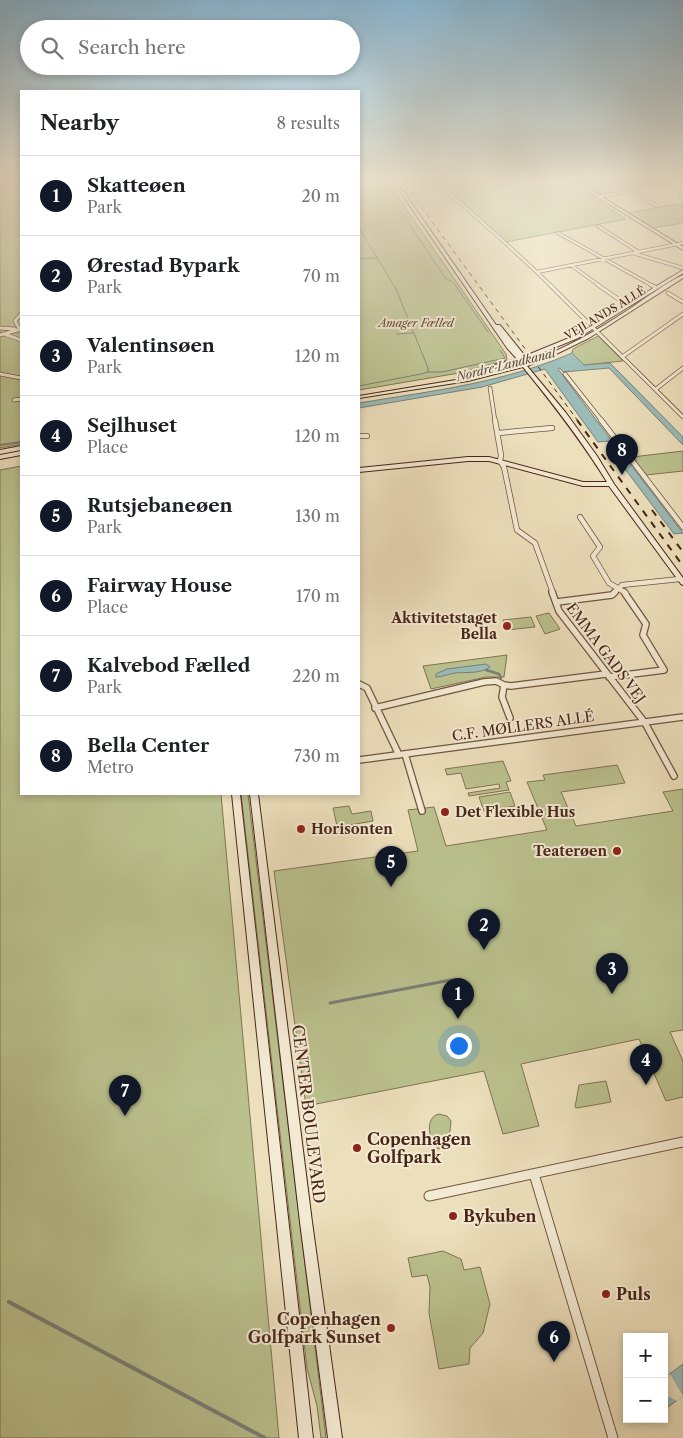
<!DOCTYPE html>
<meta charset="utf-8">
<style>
:root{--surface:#fff;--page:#f2f2f2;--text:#202124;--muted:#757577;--line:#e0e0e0;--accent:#111827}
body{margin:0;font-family:"Libre Caslon Text",serif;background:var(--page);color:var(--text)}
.controls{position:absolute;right:15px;bottom:15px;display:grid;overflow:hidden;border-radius:0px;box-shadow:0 2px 8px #0003}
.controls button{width:45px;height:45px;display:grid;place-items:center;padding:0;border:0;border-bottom:1px solid var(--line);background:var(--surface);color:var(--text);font:25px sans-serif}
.you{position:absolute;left:458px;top:1045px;width:18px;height:18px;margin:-12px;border:4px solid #fff;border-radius:50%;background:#1a73e8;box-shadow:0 0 0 8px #1a73e833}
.badge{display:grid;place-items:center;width:32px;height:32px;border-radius:50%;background:var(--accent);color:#fff;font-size:16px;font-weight:700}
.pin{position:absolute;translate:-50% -41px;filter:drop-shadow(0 1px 2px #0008)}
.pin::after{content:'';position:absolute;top:26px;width:18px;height:15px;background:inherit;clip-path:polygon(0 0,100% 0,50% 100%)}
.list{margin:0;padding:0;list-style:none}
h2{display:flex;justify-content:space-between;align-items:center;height:65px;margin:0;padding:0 20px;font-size:21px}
h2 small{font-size:16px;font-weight:400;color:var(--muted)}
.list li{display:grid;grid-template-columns:32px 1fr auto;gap:15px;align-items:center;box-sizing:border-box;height:80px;padding:0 20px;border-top:1px solid var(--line)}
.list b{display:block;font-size:19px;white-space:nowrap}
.list p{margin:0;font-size:16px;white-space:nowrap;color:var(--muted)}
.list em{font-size:16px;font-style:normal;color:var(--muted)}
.icon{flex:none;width:28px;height:28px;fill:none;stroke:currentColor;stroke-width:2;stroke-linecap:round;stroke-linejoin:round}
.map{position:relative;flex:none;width:683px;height:1438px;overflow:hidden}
.search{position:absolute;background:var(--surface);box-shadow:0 2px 8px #0003;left:20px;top:20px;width:340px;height:55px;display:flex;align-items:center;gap:12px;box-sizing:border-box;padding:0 18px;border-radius:28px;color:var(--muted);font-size:19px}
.panel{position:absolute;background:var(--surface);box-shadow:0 2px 8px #0003;left:20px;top:90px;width:340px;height:705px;border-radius:0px}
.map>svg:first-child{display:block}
.green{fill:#bac18e;stroke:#827353}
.water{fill:#9abbb7;stroke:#7a7f77}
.pier{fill:#ecdfbb}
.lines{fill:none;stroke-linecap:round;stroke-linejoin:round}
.stream-far4{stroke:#7a7f77;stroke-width:1}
.stream-far3{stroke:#7a7f77;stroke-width:2}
.stream-far2{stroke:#7a7f77;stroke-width:2.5}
.stream-far1{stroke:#7a7f77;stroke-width:3}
.stream{stroke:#7a7f77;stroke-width:4}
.street-far4-casing{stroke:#725441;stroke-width:4}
.street-far3-casing{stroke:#725441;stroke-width:4.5}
.street-far2-casing{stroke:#725441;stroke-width:6}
.street-far1-casing{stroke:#725441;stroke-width:8}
.street-casing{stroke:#725441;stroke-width:11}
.secondary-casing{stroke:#492518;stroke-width:2}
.street-far4{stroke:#f3ead3;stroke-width:2.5}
.street-far3{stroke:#f3ead3;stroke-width:3}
.street-far2{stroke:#f3ead3;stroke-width:4.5}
.street-far1{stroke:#f3ead3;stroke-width:5.5}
.street{stroke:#f3ead3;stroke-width:9}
.secondary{fill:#f3ead3;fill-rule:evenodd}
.rail-far1{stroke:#492518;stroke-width:1;stroke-dasharray:4.5 4.5;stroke-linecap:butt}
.rail{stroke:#492518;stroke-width:2;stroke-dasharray:7 7;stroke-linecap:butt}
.poi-dot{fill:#8f2418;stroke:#f3ead3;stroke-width:2}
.labels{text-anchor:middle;stroke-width:4;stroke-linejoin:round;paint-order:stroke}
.far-street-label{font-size:11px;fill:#492518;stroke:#f3ead3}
.far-park-label{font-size:11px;font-style:italic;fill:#654c36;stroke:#f3ead3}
.far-water-label{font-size:12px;font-style:italic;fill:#5d4a40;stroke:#f3ead3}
.poi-label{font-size:14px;font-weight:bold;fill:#492518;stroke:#f3ead3;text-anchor:end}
.street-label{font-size:14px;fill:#492518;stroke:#f3ead3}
.near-street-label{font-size:16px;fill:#492518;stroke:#f3ead3}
.near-poi-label{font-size:16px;font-weight:bold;fill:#492518;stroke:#f3ead3;text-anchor:start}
</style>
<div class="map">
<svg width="683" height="1438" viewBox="0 0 683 1438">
<rect width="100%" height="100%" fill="#ecdfbb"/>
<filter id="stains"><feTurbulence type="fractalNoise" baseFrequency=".004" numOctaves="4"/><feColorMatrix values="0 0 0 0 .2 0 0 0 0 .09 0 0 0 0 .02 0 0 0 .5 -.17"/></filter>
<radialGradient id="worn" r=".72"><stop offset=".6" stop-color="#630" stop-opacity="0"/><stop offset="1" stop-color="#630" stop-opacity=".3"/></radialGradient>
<!-- green -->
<path class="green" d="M0 178H21V444L0 448Z
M359 178H385L506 354 507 360 459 373 359 390Z
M434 178H555L541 181 553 187 572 184 626 219 506 242Z
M572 178H683V180L601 196Z
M683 203V223L653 228 628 213Z
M598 336 623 361 584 365 572 353 573 349Z
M683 451V471L646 475 632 457Z
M21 466V794H221L279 1438H0V470Z
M549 613 560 629 545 634 536 616Z
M531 617 535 627 507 630 503 620Z
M507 655 504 677H486L431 689 423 666Z
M503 761 511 781 506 782 509 790 469 796 468 793 500 788 499 784 466 789 461 773 447 775 445 769Z
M617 765 625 783 561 792 576 826 673 811 663 792 683 789V1030L670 1032 683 1061V1097L666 1101 639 1039 521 1064 539 1126 503 1134 484 1071 306 1106 274 871 418 851 408 810 434 807 446 846 547 830 527 782 545 780 543 775Z
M510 792 515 806 484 811 479 797Z
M241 794H248L326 1438H321L317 1406 307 1368Z
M349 806 352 814 371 811 373 821 344 826 345 833 336 834 334 827 337 826 333 808Z
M606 1081 611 1102 577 1108 575 1107 579 1085Z
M439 1114 447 1116 451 1121 450 1131 442 1148 438 1149C429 1141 424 1117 439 1114Z
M443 1251 461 1259 464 1270 480 1267 490 1304 483 1333 470 1348 469 1364 439 1369 429 1313 430 1287 427 1275 412 1277 408 1258Z"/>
<!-- water -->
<path class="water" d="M572 353 584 365 610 363 683 437V445L609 368 563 372 560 368 558 369 612 441 598 442 545 369 482 387 359 408V403C432 391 503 383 572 353Z
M621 452 683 533 674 534 613 453Z
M486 664 490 667C481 674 465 672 455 673 448 674 443 677 436 677V674L447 669Z
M683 1364V1396L664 1410V1378Z"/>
<!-- pier -->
<path class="pier" d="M670 1374 683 1396 677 1401 664 1394V1378Z"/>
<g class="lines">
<!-- stream-far4 -->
<path class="stream-far4" d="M400 210 446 279 453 282 488 332
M359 228 396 289 428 368V372L421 374 359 386
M359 259 377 258
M397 334 413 333
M428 372H442L505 358 500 350"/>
<!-- stream-far3 -->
<path class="stream-far3" d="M0 445 21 442"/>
<!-- stream-far2 -->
<path class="stream-far2" d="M486 670 499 674 501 678"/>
<!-- stream-far1 -->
<path class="stream-far1" d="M330 1003 451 980"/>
<!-- stream -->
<path class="stream" d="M9 1302 265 1438"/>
<!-- street-far4 casing -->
<g class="street-far4-casing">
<path id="street-far4" d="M432 178C472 214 513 248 551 286
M675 182 683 198
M630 191 657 206
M598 197 683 181
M598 226 637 251
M558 233 653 286
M633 253 683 268
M571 265 600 286
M537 272 683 243"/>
</g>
<!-- street-far3 casing -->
<g class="street-far3-casing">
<path id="street-far3" d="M550 285 683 417
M598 285 627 305
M651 285 655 287
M668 293 683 302
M0 328 15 329
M20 330 15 321 21 314
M4 334 21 340
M0 335 21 329
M622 357 683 314
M0 374 21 378
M565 374 602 421
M490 388 495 421
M656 389 683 368
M14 400 21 399"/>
</g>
<!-- street-far2 casing -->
<g class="street-far2-casing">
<path id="street-far2" d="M495 420 501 455 500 461 504 467 517 530 535 543 553 593
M601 420 683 527
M498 433 552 428
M359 436H367
M580 517 600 547 593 556 609 583 626 593
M614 593 622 585 680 579"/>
</g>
<!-- street-far1 casing -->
<g class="street-far1-casing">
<path id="street-far1" d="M552 592 559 611 645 723 674 776
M557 602 612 595 615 592
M609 677 664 670 643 635 646 624 624 592
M359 684 367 688 399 755
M504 685 511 686 606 674
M375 708 484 682 496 681 504 685 502 697 510 718
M405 754 422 811
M359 760 683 717"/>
</g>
<!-- street casing -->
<g class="street-casing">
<path id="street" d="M534 1174 613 1438
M429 1196 683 1142"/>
</g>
<!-- secondary casing -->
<g class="secondary-casing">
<path id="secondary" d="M391 178H394L496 325H500L525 356 574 336 683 270V273L578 338 527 359 529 362C565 349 596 331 628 310 646 298 664 284 683 275V278L589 338 550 357 527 366 566 413 597 456 614 484 683 578V585L681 584 609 486H583L489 461H468L359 472V468L468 457H489L583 482H607C582 441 553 404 523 367L468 381 359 398V396L468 378 521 365 519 362 473 373V371L517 359 507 348Z
M567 178H571L683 247V250Z
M21 446V450L0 454V450Z
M21 451V455L0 459V455Z
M232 794H240L313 1438H299Z
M250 794H258L312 1222 342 1438H328L300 1222Z"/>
</g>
<!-- street-far4 -->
<use href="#street-far4" class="street-far4"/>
<!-- street-far3 -->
<use href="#street-far3" class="street-far3"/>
<!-- street-far2 -->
<use href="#street-far2" class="street-far2"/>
<!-- street-far1 -->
<use href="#street-far1" class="street-far1"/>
<!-- street -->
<use href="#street" class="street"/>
<!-- secondary -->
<use href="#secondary" class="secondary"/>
<!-- rail-far1 -->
<path class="rail-far1" d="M400 178 578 421"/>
<!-- rail -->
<path class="rail" d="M577 420 683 566
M652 510 683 552"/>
</g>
<!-- sky -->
<linearGradient id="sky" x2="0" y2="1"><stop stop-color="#89b7d4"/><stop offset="0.47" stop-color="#f6f1e0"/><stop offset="1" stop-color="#f6f1e0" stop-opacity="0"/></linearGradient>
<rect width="683" height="380" fill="url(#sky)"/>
<!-- markers -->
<g class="poi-dot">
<circle cx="507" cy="626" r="5"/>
<circle cx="445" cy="812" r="5"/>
<circle cx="301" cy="829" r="5"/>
<circle cx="617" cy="851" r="5"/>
<circle cx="357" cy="1148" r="5"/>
<circle cx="453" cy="1216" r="5"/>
<circle cx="606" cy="1294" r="5"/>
<circle cx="391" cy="1328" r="5"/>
</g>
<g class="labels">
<!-- far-street labels -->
<g class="far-street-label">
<text transform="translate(605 313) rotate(-31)" y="4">VEJLANDS ALLÉ</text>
</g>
<!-- far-park labels -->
<g class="far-park-label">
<text x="416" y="327">Amager Fælled</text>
</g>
<!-- far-water labels -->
<g class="far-water-label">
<text transform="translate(506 365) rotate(-14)" y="4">Nordre Landkanal</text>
</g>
<!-- poi labels -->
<g class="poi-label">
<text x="497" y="623">Aktivitetstaget<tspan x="497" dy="16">Bella</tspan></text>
<text x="455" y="817" text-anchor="start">Det Flexible Hus</text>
<text x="311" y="834" text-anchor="start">Horisonten</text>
<text x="607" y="856">Teaterøen</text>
</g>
<!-- street labels -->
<g class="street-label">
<text transform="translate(606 653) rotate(53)" y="5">EMMA GADS VEJ</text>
<text transform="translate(523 726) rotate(-8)" y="5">C.F. MØLLERS ALLÉ</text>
</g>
<!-- near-street labels -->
<g class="near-street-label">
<text transform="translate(309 1114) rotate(83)" y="6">CENTER BOULEVARD</text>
</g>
<!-- near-poi labels -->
<g class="near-poi-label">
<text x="367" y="1145">Copenhagen<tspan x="367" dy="18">Golfpark</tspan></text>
<text x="463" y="1222">Bykuben</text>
<text x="616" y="1300">Puls</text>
<text x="381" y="1325" text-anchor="end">Copenhagen<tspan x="381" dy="18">Golfpark Sunset</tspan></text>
</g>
</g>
<rect width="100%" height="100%" filter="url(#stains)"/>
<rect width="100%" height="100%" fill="url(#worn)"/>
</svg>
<div class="controls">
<button>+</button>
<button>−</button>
</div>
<div class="you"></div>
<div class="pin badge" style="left:458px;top:1019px">1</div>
<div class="pin badge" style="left:484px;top:950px">2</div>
<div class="pin badge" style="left:612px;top:994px">3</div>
<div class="pin badge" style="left:646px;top:1085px">4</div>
<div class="pin badge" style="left:391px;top:887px">5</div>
<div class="pin badge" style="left:554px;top:1362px">6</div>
<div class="pin badge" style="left:125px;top:1116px">7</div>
<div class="pin badge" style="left:622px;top:475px">8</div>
<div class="search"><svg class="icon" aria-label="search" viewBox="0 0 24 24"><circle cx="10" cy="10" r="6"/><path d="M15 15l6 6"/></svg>Search here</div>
<section class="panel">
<h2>Nearby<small>8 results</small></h2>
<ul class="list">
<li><span class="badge">1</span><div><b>Skatteøen</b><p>Park</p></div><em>20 m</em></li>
<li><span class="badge">2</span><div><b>Ørestad Bypark</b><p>Park</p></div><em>70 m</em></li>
<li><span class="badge">3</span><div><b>Valentinsøen</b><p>Park</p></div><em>120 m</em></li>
<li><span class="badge">4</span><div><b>Sejlhuset</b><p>Place</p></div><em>120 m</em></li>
<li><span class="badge">5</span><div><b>Rutsjebaneøen</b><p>Park</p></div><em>130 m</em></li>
<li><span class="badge">6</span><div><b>Fairway House</b><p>Place</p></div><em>170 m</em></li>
<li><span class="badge">7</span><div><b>Kalvebod Fælled</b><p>Park</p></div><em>220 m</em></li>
<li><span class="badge">8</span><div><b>Bella Center</b><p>Metro</p></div><em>730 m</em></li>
</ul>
</section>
</div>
